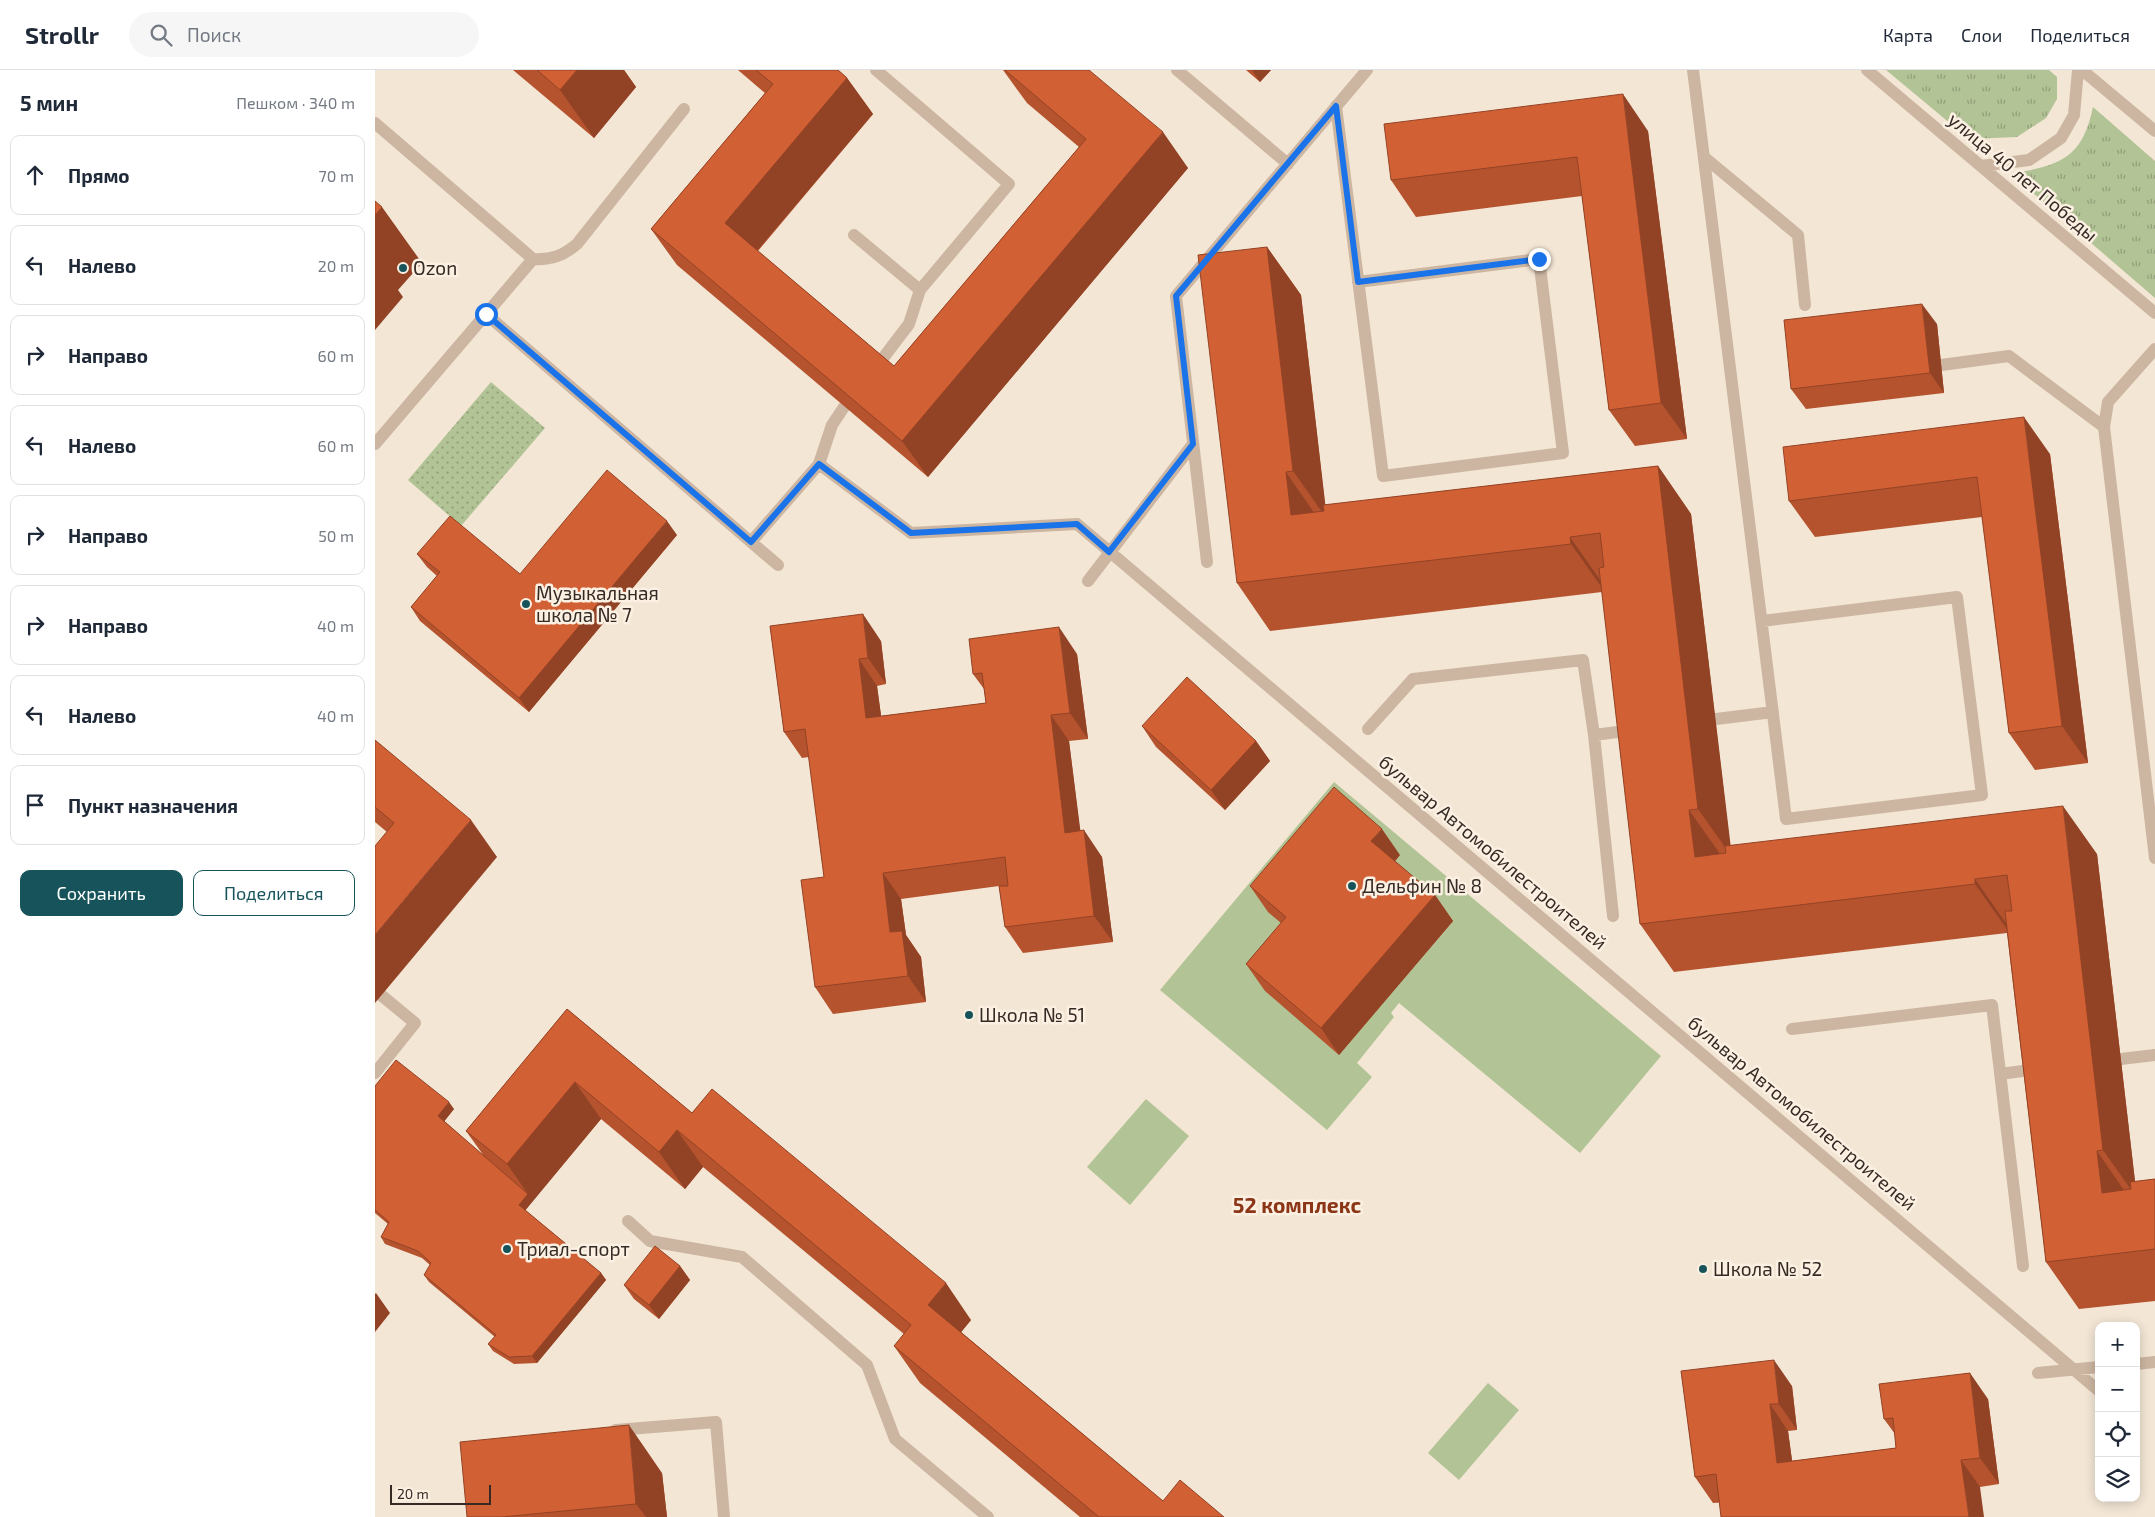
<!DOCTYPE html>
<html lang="ru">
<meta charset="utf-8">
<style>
:root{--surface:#fff;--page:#f6f6f7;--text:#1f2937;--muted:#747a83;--line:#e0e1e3;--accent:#16535a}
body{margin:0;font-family:"Exo 2",sans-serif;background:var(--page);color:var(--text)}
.controls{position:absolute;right:15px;bottom:15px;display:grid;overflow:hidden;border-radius:10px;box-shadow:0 2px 12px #0003}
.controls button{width:45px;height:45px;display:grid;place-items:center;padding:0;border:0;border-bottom:1px solid var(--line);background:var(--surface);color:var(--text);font:25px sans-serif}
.scale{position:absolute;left:15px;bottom:12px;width:101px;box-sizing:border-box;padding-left:5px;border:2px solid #352a24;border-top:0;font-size:14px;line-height:18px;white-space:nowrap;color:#352a24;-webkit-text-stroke:4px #fbf0e2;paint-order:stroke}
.stop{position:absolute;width:15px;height:15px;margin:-11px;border:4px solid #1a73e8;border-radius:50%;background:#fff}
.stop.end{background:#1a73e8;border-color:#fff;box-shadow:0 1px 5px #0008}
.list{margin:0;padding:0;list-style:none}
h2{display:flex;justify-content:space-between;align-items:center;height:65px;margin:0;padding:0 20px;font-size:21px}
h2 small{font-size:16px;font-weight:400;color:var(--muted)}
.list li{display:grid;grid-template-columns:32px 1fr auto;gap:15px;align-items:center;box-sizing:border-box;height:80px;margin:0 10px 10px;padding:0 10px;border:1px solid var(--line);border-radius:10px}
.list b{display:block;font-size:19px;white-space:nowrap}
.list em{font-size:16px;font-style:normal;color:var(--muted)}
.actions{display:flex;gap:10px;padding:15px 20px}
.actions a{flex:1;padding:11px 0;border:1px solid var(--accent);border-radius:10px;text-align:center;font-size:18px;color:var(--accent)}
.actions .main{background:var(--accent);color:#fff}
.icon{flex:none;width:28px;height:28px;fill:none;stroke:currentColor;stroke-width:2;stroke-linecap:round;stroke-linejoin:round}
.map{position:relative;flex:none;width:1780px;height:1447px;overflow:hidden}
header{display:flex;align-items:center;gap:30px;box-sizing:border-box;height:70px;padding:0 25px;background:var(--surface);border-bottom:1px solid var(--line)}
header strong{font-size:24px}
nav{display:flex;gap:28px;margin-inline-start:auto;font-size:18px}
.search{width:350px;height:45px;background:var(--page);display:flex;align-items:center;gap:12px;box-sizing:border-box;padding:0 18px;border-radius:28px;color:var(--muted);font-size:19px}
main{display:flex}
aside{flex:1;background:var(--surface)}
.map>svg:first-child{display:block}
.grass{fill:url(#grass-tufts)}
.park{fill:url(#park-dots)}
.pitch{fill:#b2c395}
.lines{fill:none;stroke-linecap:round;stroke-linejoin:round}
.minor{stroke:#ccb6a1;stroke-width:12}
.wall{fill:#b5532e}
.shaded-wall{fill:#934325}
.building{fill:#d26035;stroke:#934325}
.route{stroke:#1a73e8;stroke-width:6}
.poi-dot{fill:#16535a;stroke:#fbf0e2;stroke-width:2}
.labels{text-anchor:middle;stroke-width:5;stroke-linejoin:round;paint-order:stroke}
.street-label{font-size:19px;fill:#352a24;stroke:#fbf0e2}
.poi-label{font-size:19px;fill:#352a24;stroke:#fbf0e2;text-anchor:start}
.quarter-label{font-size:21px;font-weight:bold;fill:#8b3616;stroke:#fbf0e2}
</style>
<header>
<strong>Strollr</strong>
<div class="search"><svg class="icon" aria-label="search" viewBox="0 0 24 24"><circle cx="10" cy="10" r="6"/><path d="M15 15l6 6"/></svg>Поиск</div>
<nav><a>Карта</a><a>Слои</a><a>Поделиться</a></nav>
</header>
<main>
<aside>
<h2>5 мин<small>Пешком · 340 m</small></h2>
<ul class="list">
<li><svg class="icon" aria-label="ahead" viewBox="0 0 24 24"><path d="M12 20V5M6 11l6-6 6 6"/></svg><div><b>Прямо</b></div><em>70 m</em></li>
<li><svg class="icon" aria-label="left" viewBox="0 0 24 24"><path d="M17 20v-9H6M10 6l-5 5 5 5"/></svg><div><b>Налево</b></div><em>20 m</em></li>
<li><svg class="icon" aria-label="right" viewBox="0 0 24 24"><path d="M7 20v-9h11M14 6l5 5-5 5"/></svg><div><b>Направо</b></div><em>60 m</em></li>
<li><svg class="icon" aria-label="left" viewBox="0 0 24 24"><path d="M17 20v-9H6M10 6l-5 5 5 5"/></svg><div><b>Налево</b></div><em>60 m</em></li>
<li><svg class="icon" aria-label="right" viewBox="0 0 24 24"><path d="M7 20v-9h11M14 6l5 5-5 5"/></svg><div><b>Направо</b></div><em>50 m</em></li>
<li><svg class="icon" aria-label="right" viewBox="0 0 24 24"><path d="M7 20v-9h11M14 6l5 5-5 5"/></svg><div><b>Направо</b></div><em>40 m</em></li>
<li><svg class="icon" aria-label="left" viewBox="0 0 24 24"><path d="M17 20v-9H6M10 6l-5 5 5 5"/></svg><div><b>Налево</b></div><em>40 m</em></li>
<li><svg class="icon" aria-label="arrive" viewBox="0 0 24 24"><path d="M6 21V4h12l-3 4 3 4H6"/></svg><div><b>Пункт назначения</b></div></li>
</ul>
<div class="actions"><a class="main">Сохранить</a><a>Поделиться</a></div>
</aside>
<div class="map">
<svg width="1780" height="1447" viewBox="0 0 1780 1447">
<defs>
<pattern id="grass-tufts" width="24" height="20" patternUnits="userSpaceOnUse" patternTransform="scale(1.25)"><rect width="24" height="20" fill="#b2c395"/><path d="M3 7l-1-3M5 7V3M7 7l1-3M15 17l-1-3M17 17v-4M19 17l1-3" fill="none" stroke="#929f79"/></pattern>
<pattern id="park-dots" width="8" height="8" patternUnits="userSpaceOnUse" patternTransform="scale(1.25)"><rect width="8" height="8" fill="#b2c395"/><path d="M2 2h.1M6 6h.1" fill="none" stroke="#929f79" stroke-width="1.8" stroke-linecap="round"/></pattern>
</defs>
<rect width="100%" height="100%" fill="#f3e6d5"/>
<!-- grass -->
<path class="grass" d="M1511 0H1674L1682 7V29L1671 48 1642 67 1594 69Z
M1718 37 1780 91V228L1636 104C1684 95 1707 90 1718 37Z"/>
<!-- park -->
<path class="park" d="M116 312 170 358 86 456 33 410Z"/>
<!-- pitch -->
<path class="pitch" d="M959 712 1286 986 1205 1083 1024 933 1016 943 1019 947 982 993 997 1007 952 1060 785 920Z
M771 1029 814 1066 755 1135 712 1097Z
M1113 1313 1144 1340 1084 1410 1053 1383Z"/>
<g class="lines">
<!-- minor -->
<path class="minor" d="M802 0 913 94
M1318 0 1411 749 1607 725 1582 527 1387 551
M1492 0 1780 243
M1707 0 1780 61
M961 36 1008 406 1188 383 1164 189 983 212
M0 53 158 189 0 374
M1329 87 1423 165 1430 235
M1606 96 1654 90 1686 68 1699 45 1703 0
M479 165 545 220 634 114 501 0
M158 189C176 190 188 186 202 174L309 39
M111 244 376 472 444 394 457 355 469 337
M1780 279 1733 332 1729 357 1780 788
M1566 295 1634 286 1729 357
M502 296 534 254 545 220
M444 394 536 463 702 454 1724 1321
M376 472 403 495
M832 492 801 226 992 0
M713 511 818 374
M1341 649 1398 642
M993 659 1038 609 1208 590 1219 665 1238 846
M1219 665 1258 660
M1417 959 1617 935 1648 1196
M1746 989 1780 985
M0 1003 40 953 6 925
M1625 1004 1663 999
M253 1151 275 1171 367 1187 492 1295 520 1369 613 1447
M1761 1294 1780 1292
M1663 1303 1724 1297
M241 1360 341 1352 349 1447"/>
</g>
<!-- wall -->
<path class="wall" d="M138 0H249L261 17 219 68Z
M363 0H463L472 8 498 44 383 181 519 296 704 77 652 33 628 0H714L813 98 553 407 302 195 276 159 390 23Z
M871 0H896L885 12Z
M1273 61 1312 369 1260 376 1234 340 1207 126 1041 147 1016 110Z
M892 177 926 225 950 435 1283 396 1316 444 1355 775 1722 784 1760 1112 1780 1109V1231L1704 1239 1671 1192 1632 863 1299 902 1265 854 1227 522 895 561 862 513Z
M1562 254 1569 323 1431 339 1416 319Z
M1675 384 1713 693 1660 700 1634 663 1607 447 1440 467 1414 431Z
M302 465 154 642 45 551 36 537 62 506 52 497 42 484 145 504Z
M395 556 506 571 511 614 502 616 506 646 611 633 609 619 598 604 702 584 713 669 694 671 705 761 727 787 738 872 648 883 630 857 624 816 526 829 531 865 546 887 551 932 458 944 440 917 449 807 434 687 427 688 409 662Z
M767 656 881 671 895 691 850 740 781 677Z
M0 670 122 787 12 762 0 752Z
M1025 785 1020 791 1060 825 1078 851 964 985 890 921 871 894 906 853 893 842 875 816Z
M192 939 317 1043 596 1250 586 1262 788 1431 849 1447H705L545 1313 519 1276 529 1264 328 1097 310 1119 226 1049 150 1140 226 1203 231 1210 162 1293 139 1294 118 1281 113 1274 120 1267 54 1212 49 1205 55 1195 47 1188 10 1174 6 1167 13 1154 0 1143V1016L79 1039 69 1051 109 1086 91 1061Z
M305 1196 315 1210 284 1249 259 1229 249 1215Z
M1306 1301 1417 1316 1422 1360 1413 1361 1417 1391 1521 1378 1520 1364 1509 1349 1613 1329 1624 1414 1605 1417 1338 1433 1320 1407Z
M287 1403 292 1447H92Z"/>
<!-- shaded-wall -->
<path class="shaded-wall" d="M202 0H249L261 17 219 68 185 20Z
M877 0H896L885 12Z
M472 8 498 44 375 189 350 153Z
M1248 24 1273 61 1312 369 1286 333Z
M788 62 813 98 553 407 527 371Z
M7 137 47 193 23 220 28 227 0 260V145Z
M892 177 926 225 952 449 918 401Z
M1547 234 1562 254 1569 323 1555 303Z
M1649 347 1675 384 1713 693 1687 656Z
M1283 396 1316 444 1357 787 1323 739Z
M911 402 944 450 916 445Z
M292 451 302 465 154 642 144 628Z
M1195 467 1228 514 1230 522 1196 474Z
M488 544 506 571 511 614 493 588Z
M684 557 702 584 713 669 695 643Z
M484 589 502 616 510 674 491 648Z
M676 645 694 671 709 789 690 763Z
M881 671 895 691 850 740 836 720Z
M1688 736 1722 784 1762 1128 1728 1080Z
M1314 740 1348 788 1320 787Z
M96 750 122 787 0 933V865Z
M1007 759 1025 785 1015 797 996 771Z
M709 760 727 787 738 872 719 846Z
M508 803 526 829 531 865 546 887 551 932 533 906 515 862Z
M1600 809 1633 856 1634 862 1600 814Z
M1060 825 1078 851 964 985 946 958Z
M200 1012 226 1049 149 1142 144 1135 153 1124 132 1094Z
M74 1032 79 1039 68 1053 63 1046Z
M302 1060 328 1097 310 1119 284 1082Z
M1722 1081 1755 1129 1727 1123Z
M305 1196 315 1210 284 1249 274 1235Z
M226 1203 231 1210 162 1293 157 1286Z
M571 1213 596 1250 579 1271 553 1235Z
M1 1223 15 1243 0 1262V1224Z
M1399 1290 1417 1316 1422 1360 1404 1334Z
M1595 1303 1613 1329 1624 1414 1605 1388Z
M1395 1334 1413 1361 1421 1419 1402 1393Z
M254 1355 287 1403 292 1447H271L261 1434Z
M1586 1390 1605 1417 1609 1447H1594Z"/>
<!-- building -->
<path class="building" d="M162 0H202L185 20Z
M381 0H463L472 8 350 153 519 296 711 69 630 0H714L788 62 527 371 276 159 398 14Z
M1248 24 1286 333 1234 340 1202 87 1016 110 1009 54Z
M0 131 7 137 0 145Z
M892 177 918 401 911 402 916 445 949 441 948 435 1283 396 1323 739 1314 740 1320 787 1351 783 1350 776 1688 736 1728 1080 1722 1081 1727 1123 1756 1119 1755 1112 1780 1109V1179L1671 1192 1630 841H1637L1632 805 1600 809V814L1265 854 1224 498 1229 497 1225 463 1195 467 1196 474 862 513 823 185Z
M1547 234 1555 303 1416 319 1409 250Z
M1649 347 1687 656 1634 663 1602 407 1414 431 1408 377Z
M232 400 292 451 144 628 36 537 65 502 42 484 75 446 145 504Z
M488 544 493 588 484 589 491 648 611 633 607 603 598 604 594 569 684 557 695 643 676 645 690 763 709 760 719 846 630 857 624 816H633L630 787 508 803 515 862 527 861 533 906 440 917 426 810 449 807 430 659 409 662 395 556Z
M812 607 881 671 836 720 767 656Z
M0 670 96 750 0 865V776L19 753 0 737Z
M959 717 1007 759 996 771 1060 825 946 958 871 894 911 847 875 816Z
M192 939 317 1043 337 1019 571 1213 553 1235 788 1431 805 1410 849 1447H724L519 1276 536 1255 302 1060 284 1082 200 1012 132 1094 91 1061Z
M21 990 74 1032 63 1046 153 1124 144 1135 226 1203 157 1286 134 1287 113 1274 121 1265 49 1205 56 1193 43 1181 6 1167 14 1152 0 1140V1016Z
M280 1176 305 1196 274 1235 249 1215Z
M1399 1290 1404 1334H1395L1402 1393 1521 1378 1518 1348 1509 1349 1504 1314 1595 1303 1605 1388 1586 1390 1594 1447H1346L1341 1404 1320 1407 1306 1301Z
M254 1355 261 1434 127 1447H92L85 1372Z"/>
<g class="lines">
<!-- route -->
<path class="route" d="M111 244 376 472 444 394 536 463 702 454 734 482 818 374 801 226 961 36 983 212 1164 189"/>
</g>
<!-- markers -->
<g class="poi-dot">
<circle cx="28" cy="198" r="5"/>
<circle cx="151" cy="534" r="5"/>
<circle cx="977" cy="816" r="5"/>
<circle cx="594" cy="945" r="5"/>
<circle cx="132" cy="1179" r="5"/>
<circle cx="1328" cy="1199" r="5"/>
</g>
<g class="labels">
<!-- street labels -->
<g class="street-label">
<text transform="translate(1648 107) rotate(40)" y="7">улица 40 лет Победы</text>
<text transform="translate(1118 782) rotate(40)" y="7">бульвар Автомобилестроителей</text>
<text transform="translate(1427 1043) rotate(40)" y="7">бульвар Автомобилестроителей</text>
</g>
<!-- poi labels -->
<g class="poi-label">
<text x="38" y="205">Ozon</text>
<text x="161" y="530">Музыкальная<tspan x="161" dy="22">школа № 7</tspan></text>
<text x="987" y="823">Дельфин № 8</text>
<text x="604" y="952">Школа № 51</text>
<text x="142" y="1186">Триал-спорт</text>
<text x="1338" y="1206">Школа № 52</text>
</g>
<!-- quarter labels -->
<g class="quarter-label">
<text x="922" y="1143">52 комплекс</text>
</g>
</g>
</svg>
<div class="controls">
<button>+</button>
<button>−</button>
<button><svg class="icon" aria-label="locate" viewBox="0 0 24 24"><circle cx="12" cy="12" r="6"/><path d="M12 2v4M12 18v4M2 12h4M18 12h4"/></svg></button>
<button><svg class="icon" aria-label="layers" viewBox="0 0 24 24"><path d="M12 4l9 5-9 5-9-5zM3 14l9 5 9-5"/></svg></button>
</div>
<div class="scale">20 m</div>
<div class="stop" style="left:111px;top:244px"></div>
<div class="stop end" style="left:1164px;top:189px"></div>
</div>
</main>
